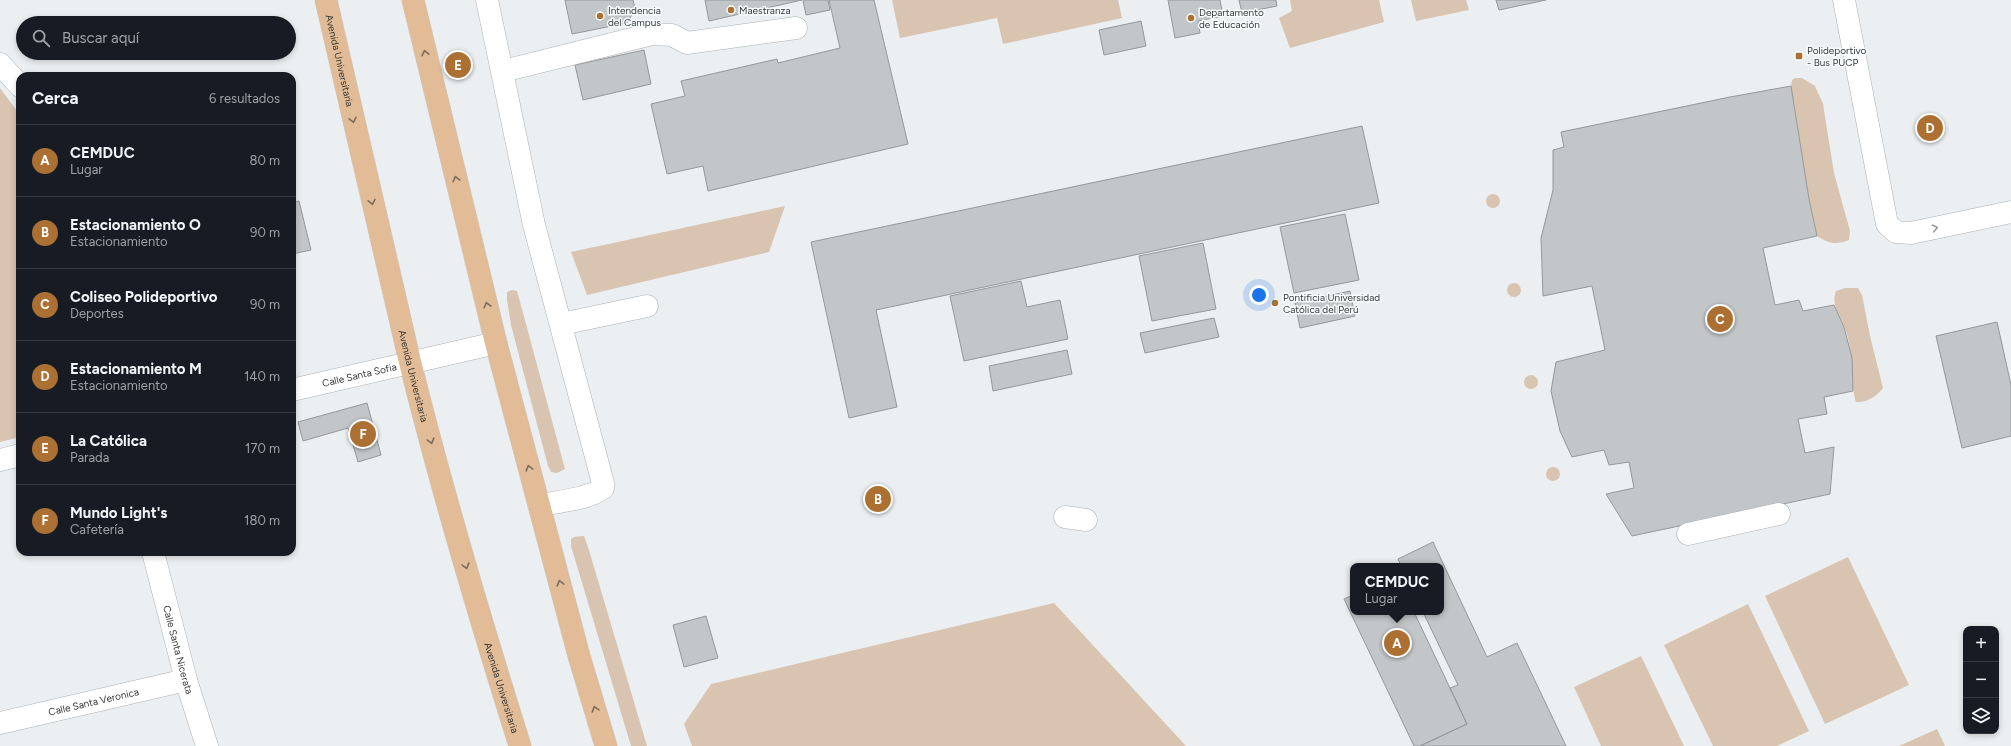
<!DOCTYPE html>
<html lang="es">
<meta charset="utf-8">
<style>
:root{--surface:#171b24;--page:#242831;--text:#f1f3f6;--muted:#9ea1a6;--line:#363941;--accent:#ac7033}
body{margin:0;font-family:Figtree,sans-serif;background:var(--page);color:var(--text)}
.controls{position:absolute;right:12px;bottom:12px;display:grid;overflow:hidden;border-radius:8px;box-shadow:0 2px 6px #0003}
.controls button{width:36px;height:36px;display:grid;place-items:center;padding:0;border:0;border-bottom:1px solid var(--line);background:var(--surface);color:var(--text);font:20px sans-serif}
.you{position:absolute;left:1259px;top:295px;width:14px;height:14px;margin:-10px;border:3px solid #fff;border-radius:50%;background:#1a73e8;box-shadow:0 0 0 6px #1a73e833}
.badge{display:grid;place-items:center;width:26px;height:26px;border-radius:50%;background:var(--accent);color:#fff;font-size:13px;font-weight:700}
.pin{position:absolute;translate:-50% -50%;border:2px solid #fff;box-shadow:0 1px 4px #0006}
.popup{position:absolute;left:1350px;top:563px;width:94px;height:52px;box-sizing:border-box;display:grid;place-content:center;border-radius:8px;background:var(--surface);filter:drop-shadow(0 1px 3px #0005);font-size:13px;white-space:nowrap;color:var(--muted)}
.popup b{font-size:15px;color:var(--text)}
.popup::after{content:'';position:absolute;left:50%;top:100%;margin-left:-8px;border:8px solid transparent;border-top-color:var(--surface)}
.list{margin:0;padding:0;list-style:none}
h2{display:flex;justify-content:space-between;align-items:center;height:52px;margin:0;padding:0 16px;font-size:17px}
h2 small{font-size:13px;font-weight:400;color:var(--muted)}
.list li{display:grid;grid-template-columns:26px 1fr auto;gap:12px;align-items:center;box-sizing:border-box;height:72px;padding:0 16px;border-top:1px solid var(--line)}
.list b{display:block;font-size:15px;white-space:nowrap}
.list p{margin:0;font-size:13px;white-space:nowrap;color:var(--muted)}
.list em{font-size:13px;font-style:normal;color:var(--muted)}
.icon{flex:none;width:22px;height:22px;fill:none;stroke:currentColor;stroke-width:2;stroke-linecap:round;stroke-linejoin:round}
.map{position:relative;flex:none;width:2011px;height:746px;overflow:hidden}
.search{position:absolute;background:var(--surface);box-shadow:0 2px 6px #0003;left:16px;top:16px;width:280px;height:44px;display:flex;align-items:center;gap:10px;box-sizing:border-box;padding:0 14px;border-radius:22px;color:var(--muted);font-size:15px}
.panel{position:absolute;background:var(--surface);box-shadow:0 2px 6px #0003;left:16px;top:72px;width:280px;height:484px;border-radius:12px}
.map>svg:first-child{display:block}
.green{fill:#d9c4b1}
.building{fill:#c3c6c8;stroke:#95989a}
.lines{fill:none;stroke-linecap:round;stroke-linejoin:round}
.minor-casing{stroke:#acb0b2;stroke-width:23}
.major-casing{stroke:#cbcbcb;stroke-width:23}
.minor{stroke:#fff;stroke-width:22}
.major{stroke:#e2bc96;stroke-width:22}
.oneway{stroke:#7b6c5e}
.oneway2{stroke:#9a9b9c}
.poi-dot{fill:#ac7033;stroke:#f9fdfe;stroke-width:1.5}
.labels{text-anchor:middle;stroke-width:3;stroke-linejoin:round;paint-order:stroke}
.poi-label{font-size:10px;fill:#363738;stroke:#f9fdfe;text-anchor:start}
.street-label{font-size:10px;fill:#363738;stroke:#f9fdfe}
</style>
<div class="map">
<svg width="2011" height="746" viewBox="0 0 2011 746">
<rect width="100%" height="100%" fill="#eceff1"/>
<!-- green -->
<path class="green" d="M892 0H1118L1122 18 1003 44 997 18 900 38Z
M1290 0H1379L1384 22 1290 48 1279 18 1292 11Z
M1411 0H1466L1469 10 1416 21Z
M1795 78H1802L1815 86 1823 104 1834 173 1850 231 1849 240C1836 245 1829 244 1817 236L1809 199 1791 86 1792 80Z
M0 88 20 115V437L0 442Z
M1486 201a7 7 0 1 1 14 0a7 7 0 1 1-14 0Z
M785 206 769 252 587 295 571 252Z
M1507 290a7 7 0 1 1 14 0a7 7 0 1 1-14 0Z
M1845 288H1858L1862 295 1870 336 1883 388C1877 396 1867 403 1856 402L1855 399C1850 375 1854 350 1844 326 1839 313 1831 305 1836 291Z
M512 290 517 291 519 298 565 469 557 473 551 472 548 466 511 325 507 300V292Z
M1524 382a7 7 0 1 1 14 0a7 7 0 1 1-14 0Z
M1546 474a7 7 0 1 1 14 0a7 7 0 1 1-14 0Z
M584 536 589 550 647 746H631L571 546V539L574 537Z
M1848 557 1909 685 1825 724 1765 596Z
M1054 603 1186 746H692L684 724 711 684Z
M1748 604 1809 731 1777 746H1713L1664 645Z
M1641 656 1684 746H1601L1574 687Z
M1937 729 1945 746H1899Z"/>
<!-- building -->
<path class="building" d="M565 0H633L635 9 627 23 572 34Z
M705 0H802L709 21Z
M803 0H828L830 10 806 15Z
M829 0H874L908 144 708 191 703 166 667 174 651 104 685 96 681 81 777 59 778 63 840 48Z
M1168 0H1220L1223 16 1198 21 1200 33 1175 38Z
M1239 0H1276L1277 6 1242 13Z
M1496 0H1546L1499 10Z
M1141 21 1146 46 1104 55 1099 30Z
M644 50 651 84 583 100 575 65Z
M1791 86 1809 199 1817 236 1763 248 1775 305 1799 300 1803 311 1834 305 1844 327 1852 358 1853 391 1824 397 1827 414 1798 419 1805 453 1834 447 1830 494 1632 536 1606 494 1634 488 1629 462 1609 465 1604 450 1572 457 1560 431 1551 391 1556 362 1605 350 1592 286 1543 296 1541 238 1553 190V150L1564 147 1561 132 1730 97Z
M1362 126 1379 203 876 310 897 407 849 418 811 242Z
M299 201 311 250 292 254V203Z
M1345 214 1359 280 1294 293 1280 227Z
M1203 243 1216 309 1152 321 1139 256Z
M1021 281 1027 307 1060 300 1068 339 964 361 950 296Z
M1350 291 1355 316 1300 328 1295 303Z
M1214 318 1219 337 1145 353 1140 333Z
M1997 322 2011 385V436L1962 448 1936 336Z
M1067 350 1072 374 993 391 989 366Z
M367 403 381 455 358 462 348 428 303 441 298 422Z
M1433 542 1487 657 1517 643 1566 746H1420L1467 724 1450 688 1458 685 1423 612H1441V566H1401L1398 559Z
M1353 595V612H1414L1467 724 1420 746H1414L1344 599Z
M706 616 718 658 684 667 673 625Z"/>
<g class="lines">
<!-- minor casing -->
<g class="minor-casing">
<g id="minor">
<path d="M487 0 534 225 603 483V488C590 499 556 502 539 505"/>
<path d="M1844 0 1887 224 1896 232 1911 233 2011 212"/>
<path d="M0 64 20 86"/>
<path d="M503 71 652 34 672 35 687 43 796 28"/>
<path d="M561 324 647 306"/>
<path id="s1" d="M292 390 496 343"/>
<path d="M0 460 20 455"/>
<path d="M1065 517 1086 520"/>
<path d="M1688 534 1779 514"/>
<path id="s2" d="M153 552 186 680 207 746"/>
<path id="s3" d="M0 723 186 680"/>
</g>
</g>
<!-- major casing -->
<g class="major-casing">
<g id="major">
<path id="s4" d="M326 0C354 121 381 242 410 362 442 491 480 619 520 746"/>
<path d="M413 0 496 343 579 656 606 746"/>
</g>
</g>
<!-- minor -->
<use href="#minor" class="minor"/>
<!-- major -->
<use href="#major" class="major"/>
</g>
<!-- one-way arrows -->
<defs><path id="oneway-chevron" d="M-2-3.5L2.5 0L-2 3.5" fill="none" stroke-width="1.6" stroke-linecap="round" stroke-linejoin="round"/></defs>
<g class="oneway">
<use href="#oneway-chevron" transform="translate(425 53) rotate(-103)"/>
<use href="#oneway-chevron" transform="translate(353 120) rotate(77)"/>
<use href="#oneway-chevron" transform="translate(456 179) rotate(-104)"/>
<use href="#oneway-chevron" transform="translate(372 202) rotate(77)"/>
<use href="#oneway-chevron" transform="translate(487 305) rotate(-104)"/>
<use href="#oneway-chevron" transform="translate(431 441) rotate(75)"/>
<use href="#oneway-chevron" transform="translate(529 468) rotate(-105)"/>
<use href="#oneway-chevron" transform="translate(466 566) rotate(74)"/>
<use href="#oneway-chevron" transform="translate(560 583) rotate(-105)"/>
<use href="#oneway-chevron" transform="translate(595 709) rotate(-107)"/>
</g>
<use class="oneway2" href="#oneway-chevron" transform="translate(1935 228) rotate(-12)"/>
<!-- markers -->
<g class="poi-dot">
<circle cx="731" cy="10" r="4"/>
<circle cx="600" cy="16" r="4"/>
<circle cx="1191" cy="18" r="4"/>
<rect x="1795" y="52" width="8" height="8" rx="2"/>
<circle cx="1275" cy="303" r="4"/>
</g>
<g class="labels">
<!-- poi labels -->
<g class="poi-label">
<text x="608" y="14">Intendencia<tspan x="608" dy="12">del Campus</tspan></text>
<text x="739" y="14">Maestranza</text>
<text x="1199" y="16">Departamento<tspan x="1199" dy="12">de Educación</tspan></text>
<text x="1807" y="54">Polideportivo<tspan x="1807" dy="12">- Bus PUCP</tspan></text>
<text x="1283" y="301">Pontificia Universidad<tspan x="1283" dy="12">Católica del Perú</tspan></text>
</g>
<!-- street labels -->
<g class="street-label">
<text dy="4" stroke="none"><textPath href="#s4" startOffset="62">Avenida Universitaria</textPath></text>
<text dy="4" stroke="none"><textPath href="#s1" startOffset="69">Calle Santa Sofia</textPath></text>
<text dy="4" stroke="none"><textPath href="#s4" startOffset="386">Avenida Universitaria</textPath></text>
<text dy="4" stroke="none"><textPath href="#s2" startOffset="101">Calle Santa Nicerata</textPath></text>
<text dy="4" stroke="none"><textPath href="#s4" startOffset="710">Avenida Universitaria</textPath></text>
<text dy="4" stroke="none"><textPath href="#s3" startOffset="96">Calle Santa Veronica</textPath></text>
</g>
</g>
</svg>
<div class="controls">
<button>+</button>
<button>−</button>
<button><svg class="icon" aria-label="layers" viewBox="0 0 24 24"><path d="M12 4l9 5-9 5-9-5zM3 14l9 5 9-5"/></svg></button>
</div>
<div class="you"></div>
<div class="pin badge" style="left:1397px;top:643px">A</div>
<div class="popup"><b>CEMDUC</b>Lugar</div>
<div class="pin badge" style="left:878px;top:499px">B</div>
<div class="pin badge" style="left:1720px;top:319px">C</div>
<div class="pin badge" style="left:1930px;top:128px">D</div>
<div class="pin badge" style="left:458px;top:65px">E</div>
<div class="pin badge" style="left:363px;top:434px">F</div>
<div class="search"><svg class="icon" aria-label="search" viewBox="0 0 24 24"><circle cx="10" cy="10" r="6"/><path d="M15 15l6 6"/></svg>Buscar aquí</div>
<section class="panel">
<h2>Cerca<small>6 resultados</small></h2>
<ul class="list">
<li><span class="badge">A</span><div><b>CEMDUC</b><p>Lugar</p></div><em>80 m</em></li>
<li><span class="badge">B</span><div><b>Estacionamiento O</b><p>Estacionamiento</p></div><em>90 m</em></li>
<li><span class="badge">C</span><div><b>Coliseo Polideportivo</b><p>Deportes</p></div><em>90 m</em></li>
<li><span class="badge">D</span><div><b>Estacionamiento M</b><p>Estacionamiento</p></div><em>140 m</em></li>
<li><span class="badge">E</span><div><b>La Católica</b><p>Parada</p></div><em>170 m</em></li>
<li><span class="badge">F</span><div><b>Mundo Light's</b><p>Cafetería</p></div><em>180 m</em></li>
</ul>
</section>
</div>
